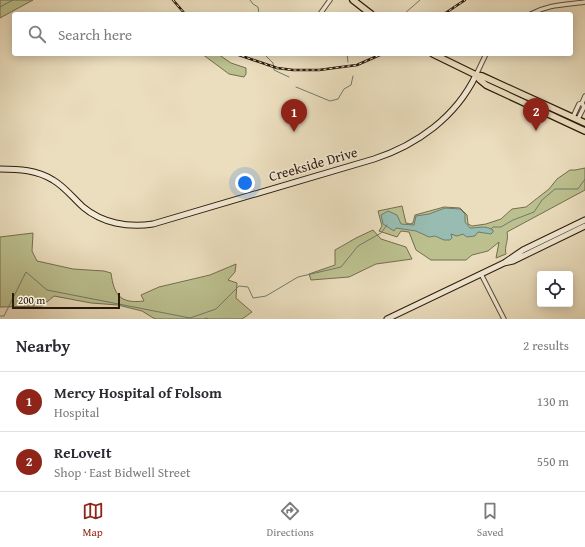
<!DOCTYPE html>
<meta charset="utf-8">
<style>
:root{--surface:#fff;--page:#f2f2f3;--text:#2b2b33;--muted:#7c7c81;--line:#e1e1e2;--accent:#8f2418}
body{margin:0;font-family:"Gentium Book Plus",serif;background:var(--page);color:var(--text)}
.controls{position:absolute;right:12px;bottom:12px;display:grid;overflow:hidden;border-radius:4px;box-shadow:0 2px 10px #0003}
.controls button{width:36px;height:36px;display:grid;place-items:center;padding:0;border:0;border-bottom:1px solid var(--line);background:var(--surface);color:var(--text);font:20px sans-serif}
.scale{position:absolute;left:12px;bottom:10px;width:108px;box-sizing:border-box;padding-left:4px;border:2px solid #2c1b0b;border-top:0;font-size:11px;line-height:14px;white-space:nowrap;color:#2c1b0b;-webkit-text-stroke:3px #f2ead5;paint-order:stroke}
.you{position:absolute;left:245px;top:183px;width:14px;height:14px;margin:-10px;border:3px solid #fff;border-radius:50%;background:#1a73e8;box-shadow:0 0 0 6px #1a73e833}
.badge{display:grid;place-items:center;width:26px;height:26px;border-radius:50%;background:var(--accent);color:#fff;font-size:13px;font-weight:700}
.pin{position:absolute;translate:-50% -33px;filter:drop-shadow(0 1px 2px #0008)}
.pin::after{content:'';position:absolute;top:21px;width:14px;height:12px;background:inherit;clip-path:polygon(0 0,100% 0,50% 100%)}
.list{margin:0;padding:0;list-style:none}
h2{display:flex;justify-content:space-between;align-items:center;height:52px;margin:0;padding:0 16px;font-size:17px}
h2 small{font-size:13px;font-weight:400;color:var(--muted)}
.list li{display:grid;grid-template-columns:26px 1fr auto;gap:12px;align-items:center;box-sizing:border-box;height:60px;padding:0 16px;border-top:1px solid var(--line)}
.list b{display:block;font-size:15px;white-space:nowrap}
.list p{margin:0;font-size:13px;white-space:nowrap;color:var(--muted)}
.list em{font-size:13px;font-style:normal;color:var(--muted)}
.icon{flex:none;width:22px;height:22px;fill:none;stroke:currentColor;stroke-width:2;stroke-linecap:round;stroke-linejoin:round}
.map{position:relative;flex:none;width:585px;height:319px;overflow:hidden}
.search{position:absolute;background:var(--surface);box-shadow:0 2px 10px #0003;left:12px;right:12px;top:12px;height:44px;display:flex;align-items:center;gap:10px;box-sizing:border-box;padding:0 14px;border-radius:4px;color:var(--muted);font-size:15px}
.sheet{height:172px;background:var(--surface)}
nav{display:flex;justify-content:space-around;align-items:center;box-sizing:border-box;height:56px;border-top:1px solid var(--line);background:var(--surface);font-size:11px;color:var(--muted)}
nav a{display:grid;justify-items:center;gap:2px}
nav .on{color:var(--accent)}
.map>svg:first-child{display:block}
.green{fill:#bcc08f;stroke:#746e4d}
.water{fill:#98bcb1;stroke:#6d7c6f}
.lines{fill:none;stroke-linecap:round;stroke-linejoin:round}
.stream{stroke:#6d7c6f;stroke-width:1}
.street-casing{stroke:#5c4c38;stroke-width:5.5}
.secondary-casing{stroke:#2c1b0b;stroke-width:7}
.primary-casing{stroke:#2c1b0b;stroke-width:8}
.street{stroke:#f2ead5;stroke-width:3.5}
.secondary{stroke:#f2ead5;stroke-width:5}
.primary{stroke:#ebdebe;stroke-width:5.5}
.rail-casing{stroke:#2c1b0b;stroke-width:2.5}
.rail{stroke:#f2ead5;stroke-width:1;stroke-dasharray:3;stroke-linecap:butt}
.labels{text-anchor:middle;stroke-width:3.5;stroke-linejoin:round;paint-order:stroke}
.street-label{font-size:14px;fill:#2c1b0b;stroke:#f2ead5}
</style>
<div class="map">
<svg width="585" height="319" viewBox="0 0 585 319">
<rect width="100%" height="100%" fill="#ebdebe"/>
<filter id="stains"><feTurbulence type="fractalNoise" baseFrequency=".005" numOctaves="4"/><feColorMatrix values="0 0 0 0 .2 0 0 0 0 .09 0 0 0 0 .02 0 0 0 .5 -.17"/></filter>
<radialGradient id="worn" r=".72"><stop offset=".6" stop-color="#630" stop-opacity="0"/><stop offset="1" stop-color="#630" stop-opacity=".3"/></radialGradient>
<!-- green -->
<path class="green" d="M0 0H33L0 18Z
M202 54H218L231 63 246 68V74L244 77 229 74Z
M585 168V190L507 232C509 241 504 246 506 254L496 258 499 242 488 251 472 255 466 260H431L416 250 409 232 401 231 397 237 379 231 382 226 378 211 402 206 406 223 410 224 413 223 415 215 444 207 460 208 467 215 468 224 472 226 486 224 501 219 512 209 526 207 549 189 557 179 570 170H575Z
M373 230 381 239 406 247 412 259 376 264 349 277 311 280 309 274 335 265V250L356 238Z
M33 233 32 251 37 261 73 269 104 271 111 273C114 295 120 304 144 301L141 295 159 287 210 275 236 264 235 272 228 280 237 283 236 298 252 312 242 319H208L207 318 204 319H155L142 311 118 305 91 303 54 296 42 306 0 307V237Z"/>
<!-- water -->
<path class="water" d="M445 208 460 209 465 214V222L470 228C479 228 485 225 493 230V232L491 234 478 232 475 236 467 237 463 234 457 236 451 234 452 238 450 240H444L435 236 429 237 416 231 396 228 394 231 383 224 381 215 388 211 397 215 401 224 414 225 416 216 429 214Z"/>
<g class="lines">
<!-- stream -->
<path class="stream" d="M250 0 253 4 258 7 259 14
M0 7 13 0
M404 14 420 0
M264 54 273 63 274 70 289 77
M347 54 348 62
M296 87 330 101 338 99 344 89 351 85 353 76
M491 229 493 227H501L513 220 534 212 542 200 555 189H578L585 179
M0 316H4L26 272 47 290 190 318 216 309 239 286 248 287 253 298 266 296 298 277 341 267 358 246 381 233 387 225"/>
<!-- street casing -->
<g class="street-casing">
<path id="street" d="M320 14 330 0
M531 14C549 4 566 5 585 2
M476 75 486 54
M573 117 579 104 582 103
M578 119 584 107 582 103 585 96
M481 274 504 319"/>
</g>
<!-- secondary casing -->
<g class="secondary-casing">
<path id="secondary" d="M0 169C19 169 37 170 53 180 65 187 73 198 83 207 102 223 128 228 153 224L374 159C417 145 456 117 476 75
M504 263 513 261 585 226
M387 319 504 263 523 250 585 220"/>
</g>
<!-- primary casing -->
<g class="primary-casing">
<path id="primary" d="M353 0 371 14
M433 54 476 75 482 76 585 123
M476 75 480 80 486 85 585 131"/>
</g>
<!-- street -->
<use href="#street" class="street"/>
<!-- secondary -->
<use href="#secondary" class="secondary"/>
<!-- primary -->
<use href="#primary" class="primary"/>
<!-- rail casing -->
<g class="rail-casing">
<path id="rail" d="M173 0 185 14
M444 14 465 0
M236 54 277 68 293 70H319L357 65 382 54"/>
</g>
<!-- rail -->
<use href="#rail" class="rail"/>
</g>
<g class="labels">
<!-- street labels -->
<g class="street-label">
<text transform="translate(313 164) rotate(-16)" y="5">Creekside Drive</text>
</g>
</g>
<rect width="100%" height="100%" filter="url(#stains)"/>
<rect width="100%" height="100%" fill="url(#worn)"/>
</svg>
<div class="controls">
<button><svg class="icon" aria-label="locate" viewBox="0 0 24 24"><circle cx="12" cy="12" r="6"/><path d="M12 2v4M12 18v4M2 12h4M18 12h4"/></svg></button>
</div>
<div class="scale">200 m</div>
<div class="you"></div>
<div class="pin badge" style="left:294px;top:132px">1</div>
<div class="pin badge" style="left:536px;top:131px">2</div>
<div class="search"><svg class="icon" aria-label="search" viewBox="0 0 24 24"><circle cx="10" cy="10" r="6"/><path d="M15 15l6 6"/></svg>Search here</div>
</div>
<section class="sheet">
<h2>Nearby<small>2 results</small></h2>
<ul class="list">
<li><span class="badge">1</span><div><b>Mercy Hospital of Folsom</b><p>Hospital</p></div><em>130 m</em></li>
<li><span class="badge">2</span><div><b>ReLoveIt</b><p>Shop · East Bidwell Street</p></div><em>550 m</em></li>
</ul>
</section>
<nav>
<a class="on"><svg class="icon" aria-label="map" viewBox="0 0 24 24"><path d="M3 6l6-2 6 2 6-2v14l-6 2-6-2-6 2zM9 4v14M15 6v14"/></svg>Map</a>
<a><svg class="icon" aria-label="directions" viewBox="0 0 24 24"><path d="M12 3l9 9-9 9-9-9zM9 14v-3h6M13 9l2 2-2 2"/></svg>Directions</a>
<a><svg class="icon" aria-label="saved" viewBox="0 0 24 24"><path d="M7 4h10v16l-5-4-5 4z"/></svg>Saved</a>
</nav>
